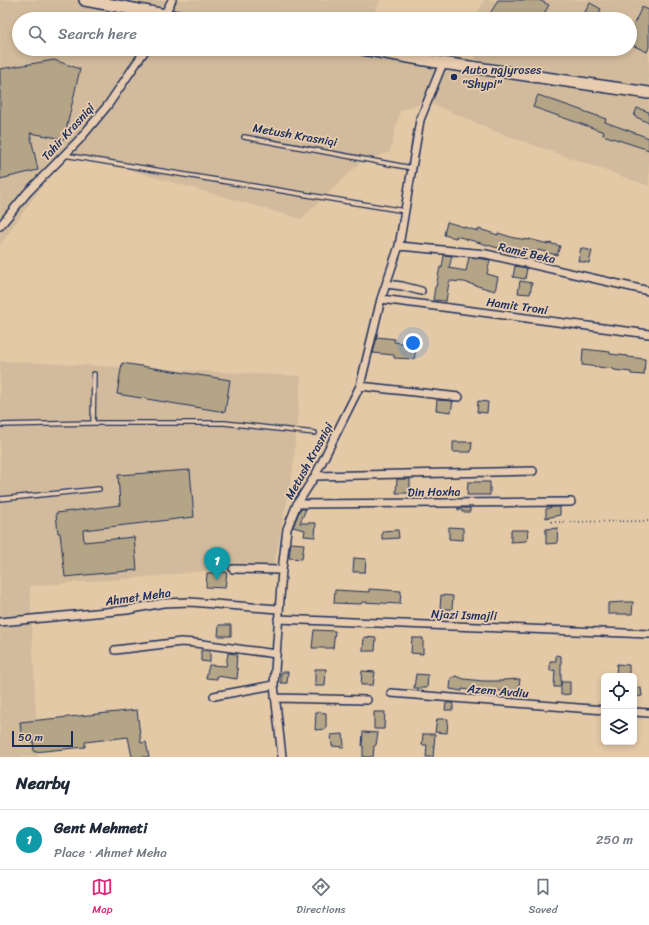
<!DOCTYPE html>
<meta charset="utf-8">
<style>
:root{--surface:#fff;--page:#f6f6f7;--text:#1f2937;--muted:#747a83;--line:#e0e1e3;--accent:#db2777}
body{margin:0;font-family:Sriracha,sans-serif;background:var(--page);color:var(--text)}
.controls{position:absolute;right:12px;bottom:12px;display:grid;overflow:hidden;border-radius:6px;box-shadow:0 2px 6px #0003}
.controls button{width:36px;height:36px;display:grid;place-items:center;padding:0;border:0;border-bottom:1px solid var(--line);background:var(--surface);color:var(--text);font:20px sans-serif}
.scale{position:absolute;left:12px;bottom:10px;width:61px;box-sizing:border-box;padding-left:4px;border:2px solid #1b2f5e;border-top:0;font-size:11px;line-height:14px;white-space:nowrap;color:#1b2f5e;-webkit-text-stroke:3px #e8ccaf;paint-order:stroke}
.you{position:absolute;left:413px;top:343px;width:14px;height:14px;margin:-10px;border:3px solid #fff;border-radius:50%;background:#1a73e8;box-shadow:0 0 0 6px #1a73e833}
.badge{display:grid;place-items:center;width:26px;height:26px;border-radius:50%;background:var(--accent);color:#fff;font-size:13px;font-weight:700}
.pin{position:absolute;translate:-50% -33px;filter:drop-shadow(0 1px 2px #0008)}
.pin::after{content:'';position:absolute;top:21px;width:14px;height:12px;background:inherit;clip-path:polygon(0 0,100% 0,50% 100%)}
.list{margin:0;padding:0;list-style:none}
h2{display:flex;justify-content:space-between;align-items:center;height:52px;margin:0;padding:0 16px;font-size:17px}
h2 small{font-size:13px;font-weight:400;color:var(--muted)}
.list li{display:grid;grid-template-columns:26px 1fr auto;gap:12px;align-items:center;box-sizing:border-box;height:60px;padding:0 16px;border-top:1px solid var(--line)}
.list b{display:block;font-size:15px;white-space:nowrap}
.list p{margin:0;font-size:13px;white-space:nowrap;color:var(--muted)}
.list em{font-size:13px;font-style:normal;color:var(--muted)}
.icon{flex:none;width:22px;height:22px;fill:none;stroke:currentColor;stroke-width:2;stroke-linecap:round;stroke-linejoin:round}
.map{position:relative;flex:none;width:649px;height:757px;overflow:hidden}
.search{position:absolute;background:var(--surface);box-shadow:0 2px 6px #0003;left:12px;right:12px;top:12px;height:44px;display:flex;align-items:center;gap:10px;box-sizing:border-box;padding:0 14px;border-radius:22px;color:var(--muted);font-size:15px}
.sheet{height:112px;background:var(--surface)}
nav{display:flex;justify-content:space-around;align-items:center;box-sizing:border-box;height:56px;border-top:1px solid var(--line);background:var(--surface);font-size:11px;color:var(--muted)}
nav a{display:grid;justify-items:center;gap:2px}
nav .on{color:var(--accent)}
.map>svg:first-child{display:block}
.built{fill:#d2bb9c}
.building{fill:#b5a587;stroke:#1b2f5e}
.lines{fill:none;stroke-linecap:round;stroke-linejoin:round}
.lane-casing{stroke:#1b2f5e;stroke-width:6}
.street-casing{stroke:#1b2f5e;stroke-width:10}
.primary-casing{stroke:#1b2f5e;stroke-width:14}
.path{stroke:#1b2f5e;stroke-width:1.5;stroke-dasharray:1 3;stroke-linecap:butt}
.lane{stroke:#e8ccaf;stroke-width:3.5}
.street{stroke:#e8ccaf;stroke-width:7}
.primary{stroke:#e8ccaf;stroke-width:11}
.poi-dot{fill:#1b2f5e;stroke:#e8ccaf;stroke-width:1.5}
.labels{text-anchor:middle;stroke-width:3.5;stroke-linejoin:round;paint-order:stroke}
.poi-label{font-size:12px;fill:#1b2f5e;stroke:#e8ccaf;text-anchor:start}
.street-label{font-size:12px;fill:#1b2f5e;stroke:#e8ccaf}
</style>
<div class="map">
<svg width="649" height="757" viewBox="0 0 649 757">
<rect width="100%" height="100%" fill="#e4c9a6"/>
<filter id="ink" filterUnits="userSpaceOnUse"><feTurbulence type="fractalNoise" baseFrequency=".025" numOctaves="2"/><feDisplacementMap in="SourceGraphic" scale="8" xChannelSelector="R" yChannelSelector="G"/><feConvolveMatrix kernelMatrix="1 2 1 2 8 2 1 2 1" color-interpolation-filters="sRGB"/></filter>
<g filter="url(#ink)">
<!-- built -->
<path class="built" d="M0 0H381L370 19H19V49H382L480 68 472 49H630V19H475L484 0H649V186L502 134 427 102 400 111 390 152 360 163 301 219 66 152 0 245Z
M0 361 301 376 293 471 274 564 149 577 30 586 38 757H0Z"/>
<!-- building -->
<path class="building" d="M498 0H539L549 5 541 19H499L490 14Z
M590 3 601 9 596 19 585 12Z
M642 7 649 10V47L647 52 630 44V32Z
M54 60 80 69 64 139 30 133 38 170 0 179V69Z
M538 95 606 119 605 122 649 138V150L603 135 604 132 533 107Z
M637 108 649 112V123L634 116Z
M447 222 478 231 479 229 498 235V233L514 238 529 240V239L548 244 549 243 560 246 557 255 538 250 537 252 522 248 521 252 505 248V250L456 236V238L444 235Z
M581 248 592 251 589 263 578 261Z
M444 255 452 256 449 268 466 271 469 257 490 260 487 274 498 277 495 291 464 282 450 281 449 282 446 301 433 300 435 287H436L440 267 442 268Z
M515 266 527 268 525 279 513 277Z
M520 281 532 283 530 294 518 293Z
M377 337 395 339 394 342 417 345 414 359 394 358V355L373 353Z
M583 349 610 352V354L628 356V357L645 359 644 375 631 374V372L614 370V369L582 365Z
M122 363 230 380 225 412 117 394Z
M437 400 453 401 451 412 436 410Z
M478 401 488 402 487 413 477 412Z
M453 442H472L471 452H453Z
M190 470 194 517 83 530 84 542 134 537 137 570 65 577 60 533H58L56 513 120 505 118 475Z
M397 479H410V493H396Z
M468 482H490V495H467Z
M552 507H560V515L546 518V509Z
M458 508H470V512H462V510H458Z
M300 509H306L300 523H316L315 537 304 536 305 530 293 527Z
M449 527 463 528V540L449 539Z
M558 528 557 543 546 544V529Z
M398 530 399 538 382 539V531Z
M511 530H528L527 541 511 542Z
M291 543 304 544 302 559 289 558Z
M354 558 366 559 365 572H353Z
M227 572 225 588 206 587 207 573Z
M369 589 401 591 400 604 362 602 361 604 334 603 335 590 369 592Z
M441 595 453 596 452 609H440Z
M625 602H633L632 614H608V603Z
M219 625H231V636H218Z
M314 630 335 631 333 648H312Z
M364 637 376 638 375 651H363Z
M412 638H423V654L411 653Z
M201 650 210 651V662L201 661Z
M228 653 237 654 236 668 238 669 237 679 217 676V679L206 678 209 665 226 666Z
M556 655 561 656V686V682H570V694L561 695V687H554L555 670 550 671V661H556Z
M617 664 629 665V676L616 675Z
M315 669H326L325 686H315Z
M362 671 375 672 373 685H361Z
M281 672H288L287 683H281Z
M416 674 428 675 427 688H414Z
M456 676 464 679 483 681H503V680L520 679 518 692 502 693V691L476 690V691L462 689V691L450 689 451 678Z
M634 688H641L642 696 634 697Z
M446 703H453V710H445Z
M137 710 141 743 146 742 149 757H132L128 737 85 742V747L34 752 33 740 22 741 20 722Z
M316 712 326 713V729L315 730Z
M374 712H385L384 729H374Z
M437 719H448L447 733 435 732Z
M363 732 378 733 376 745 374 746 373 757H363V746H362Z
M343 734 344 747 332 746 331 735Z
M423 734H435L433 757H426L427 745H422Z"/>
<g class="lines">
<!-- lane casing -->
<g class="lane-casing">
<path id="lane" d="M244 137 412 168
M64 155 405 211
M93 423 94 374
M0 425 93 423H224L315 433
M0 499 99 489"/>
</g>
<!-- street casing -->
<g class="street-casing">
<path id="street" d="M163 17 172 0
M0 226 27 193 79 140 108 105 146 49
M399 246 486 254 649 291
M386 284 402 286 421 291
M381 299 649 334
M360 386 459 397
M315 476 533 471
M297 504 571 502
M233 569 282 570
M278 619 649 634
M0 622 127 610 163 603 190 602 278 609
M115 650 181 642 195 643 276 654
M391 693 604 710
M214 696 274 685
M275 698 367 700
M634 712 649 713
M282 757 274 685 282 570 287 529 297 504 315 476 360 386 381 299 399 246 420 120 443 63"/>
</g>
<!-- primary casing -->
<g class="primary-casing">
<path id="primary" d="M85 0 187 19
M363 49 443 63 649 93"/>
</g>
<!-- path -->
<path class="path" d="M551 522 649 521"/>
<!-- lane -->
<use href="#lane" class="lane"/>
<!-- street -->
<use href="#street" class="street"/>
<!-- primary -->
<use href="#primary" class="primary"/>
</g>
</g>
<!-- markers -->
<circle class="poi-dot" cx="454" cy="77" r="4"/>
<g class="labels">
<!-- poi labels -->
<g class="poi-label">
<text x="462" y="74">Auto ngjyroses<tspan x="462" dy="14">"Shypi"</tspan></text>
</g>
<!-- street labels -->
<g class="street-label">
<text transform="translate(68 132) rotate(-48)" y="4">Tahir Krasniqi</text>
<text transform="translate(295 135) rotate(10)" y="4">Metush Krasniqi</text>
<text transform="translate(527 253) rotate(13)" y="4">Ramë Beka</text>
<text transform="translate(517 306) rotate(8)" y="4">Hamit Troni</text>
<text transform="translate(309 461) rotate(-61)" y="4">Metush Krasniqi</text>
<text transform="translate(434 492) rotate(-1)" y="4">Din Hoxha</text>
<text transform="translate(138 597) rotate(-8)" y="4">Ahmet Meha</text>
<text transform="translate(464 615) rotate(2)" y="4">Njazi Ismajli</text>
<text transform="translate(498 691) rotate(5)" y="4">Azem Avdiu</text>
</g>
</g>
</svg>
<div class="controls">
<button><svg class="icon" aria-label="locate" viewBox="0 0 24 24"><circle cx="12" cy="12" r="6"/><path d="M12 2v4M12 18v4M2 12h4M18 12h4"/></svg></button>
<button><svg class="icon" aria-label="layers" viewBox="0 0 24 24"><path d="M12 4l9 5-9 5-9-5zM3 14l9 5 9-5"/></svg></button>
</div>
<div class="scale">50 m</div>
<div class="you"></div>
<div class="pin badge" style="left:217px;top:580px;background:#0f9aa8">1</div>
<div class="search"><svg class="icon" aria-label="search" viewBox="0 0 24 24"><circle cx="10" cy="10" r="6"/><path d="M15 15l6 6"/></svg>Search here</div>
</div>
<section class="sheet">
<h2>Nearby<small></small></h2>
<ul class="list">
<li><span class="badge" style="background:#0f9aa8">1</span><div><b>Gent Mehmeti</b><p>Place · Ahmet Meha</p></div><em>250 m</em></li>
</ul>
</section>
<nav>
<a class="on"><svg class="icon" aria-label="map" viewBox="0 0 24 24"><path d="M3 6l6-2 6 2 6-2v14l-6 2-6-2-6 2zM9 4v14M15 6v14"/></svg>Map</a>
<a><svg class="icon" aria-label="directions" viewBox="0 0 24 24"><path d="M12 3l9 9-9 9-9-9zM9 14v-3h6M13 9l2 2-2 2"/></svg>Directions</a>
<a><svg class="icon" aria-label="saved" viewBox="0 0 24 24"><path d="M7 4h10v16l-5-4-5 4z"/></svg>Saved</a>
</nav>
